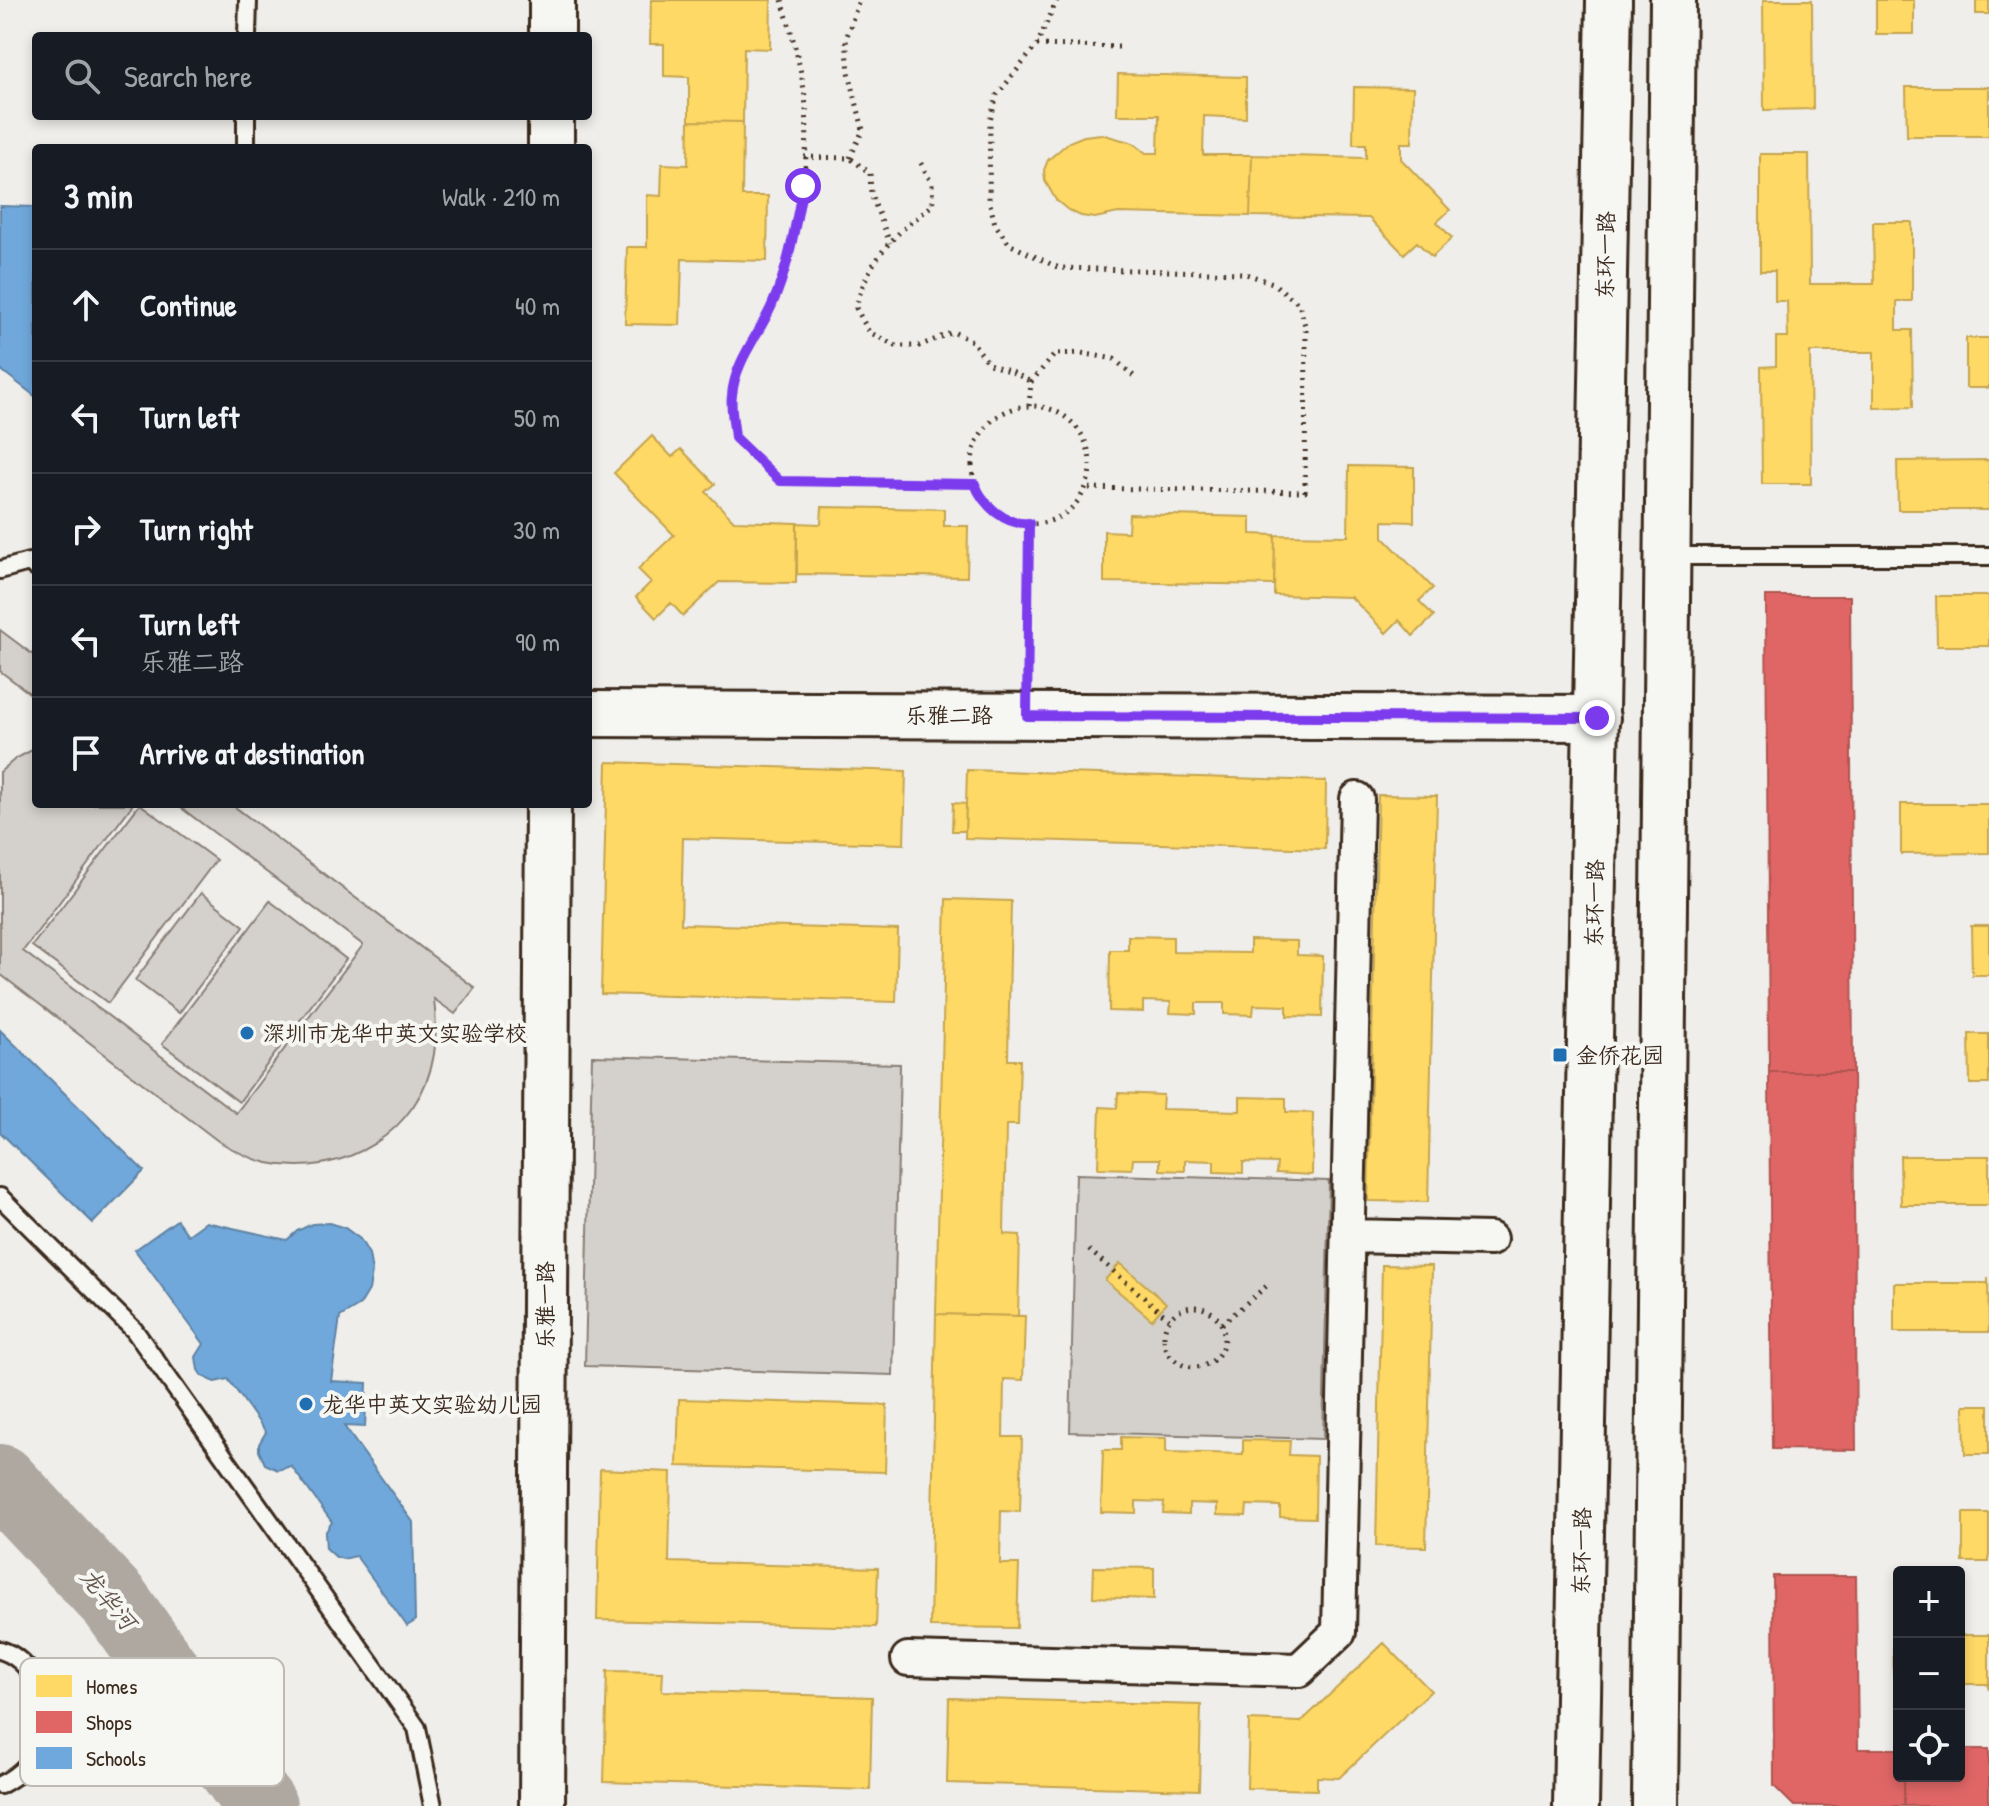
<!DOCTYPE html>
<meta charset="utf-8">
<style>
:root{--surface:#171b24;--page:#20242c;--text:#f1f3f6;--muted:#9ea1a6;--line:#363941}
body{margin:0;font-family:"Patrick Hand","LXGW WenKai TC",sans-serif;background:var(--page);color:var(--text)}
.controls{position:absolute;right:24px;bottom:24px;display:grid;overflow:hidden;border-radius:8px;box-shadow:0 4px 12px #0003}
.controls button{width:72px;height:72px;display:grid;place-items:center;padding:0;border:0;border-bottom:2px solid var(--line);background:var(--surface);color:var(--text);font:40px sans-serif}
.stop{position:absolute;width:24px;height:24px;margin:-18px;border:6px solid #7c3aed;border-radius:50%;background:#fff}
.stop.end{background:#7c3aed;border-color:#fff;box-shadow:0 2px 8px #0008}
.list{margin:0;padding:0;list-style:none}
h2{display:flex;justify-content:space-between;align-items:center;height:104px;margin:0;padding:0 32px;font-size:34px}
h2 small{font-size:26px;font-weight:400;color:var(--muted)}
.list li{display:grid;grid-template-columns:52px 1fr auto;gap:24px;align-items:center;box-sizing:border-box;height:112px;padding:0 32px;border-top:2px solid var(--line)}
.list b{display:block;font-size:30px;white-space:nowrap}
.list p{margin:0;font-size:26px;white-space:nowrap;color:var(--muted)}
.list em{font-size:26px;font-style:normal;color:var(--muted)}
.icon{flex:none;width:44px;height:44px;fill:none;stroke:currentColor;stroke-width:2;stroke-linecap:round;stroke-linejoin:round}
.map{position:relative;flex:none;width:1989px;height:1806px;overflow:hidden}
.search{position:absolute;background:var(--surface);box-shadow:0 4px 12px #0003;left:32px;top:32px;width:560px;height:88px;display:flex;align-items:center;gap:20px;box-sizing:border-box;padding:0 28px;border-radius:8px;color:var(--muted);font-size:30px}
.panel{position:absolute;background:var(--surface);box-shadow:0 4px 12px #0003;left:32px;top:144px;width:560px;height:664px;border-radius:8px}
.map>svg:first-child{display:block}
.green{fill:#d4d1cc;stroke:#887e75;stroke-width:2}
.homes{fill:#ffd966;stroke:#c4a450;stroke-width:2}
.shops{fill:#e06666;stroke:#ae5450;stroke-width:2}
.schools{fill:#6fa8dc;stroke:#5f82a3;stroke-width:2}
.lines{fill:none;stroke-linecap:round;stroke-linejoin:round}
.river{stroke:#afa8a1;stroke-width:72}
.lane-casing{stroke:#3b2a1e;stroke-width:22}
.street-casing{stroke:#3b2a1e;stroke-width:38}
.secondary-casing{stroke:#3b2a1e;stroke-width:50}
.primary-casing{stroke:#3b2a1e;stroke-width:50}
.path{stroke:#3b2a1e;stroke-width:5;stroke-dasharray:2 6;stroke-linecap:butt}
.lane{stroke:#f6f6f2;stroke-width:16}
.street{stroke:#f6f6f2;stroke-width:32}
.secondary{stroke:#f6f6f2;stroke-width:44}
.primary{stroke:#f6f6f2;stroke-width:44}
.route{stroke:#7c3aed;stroke-width:10}
.poi-dot{fill:#1f6fb2;stroke:#f6f6f2;stroke-width:3}
.labels{text-anchor:middle;stroke-width:8;stroke-linejoin:round;paint-order:stroke}
.street-label{font-size:22px;fill:#3b2a1e;stroke:#f6f6f2}
.poi-label{font-size:22px;fill:#3b2a1e;stroke:#f6f6f2;text-anchor:start}
.water-label{font-size:24px;font-style:italic;fill:#64564c;stroke:#f6f6f2}
.key{fill:#f6f6f2;stroke:#beb9b2;stroke-width:2}
.key-label{font-size:22px;fill:#3b2a1e}
</style>
<div class="map">
<svg width="1989" height="1806" viewBox="0 0 1989 1806">
<rect width="100%" height="100%" fill="#efeeea"/>
<filter id="ink" filterUnits="userSpaceOnUse"><feTurbulence type="fractalNoise" baseFrequency=".0125" numOctaves="2"/><feDisplacementMap in="SourceGraphic" scale="16" xChannelSelector="R" yChannelSelector="G"/><feConvolveMatrix kernelMatrix="1 2 1 2 8 2 1 2 1" color-interpolation-filters="sRGB"/></filter>
<g filter="url(#ink)">
<!-- green -->
<path class="green" d="M0 630 36 657V698L0 671Z
M36 748V804H133L23 951 236 1113 363 945 176 804H231L475 988 455 1014 434 999C436 1017 437 1035 434 1054 422 1131 343 1179 268 1163 250 1159 234 1150 218 1141L0 974V772L15 759Z
M140 804 216 860 108 1003 32 946Z
M201 893 244 926 179 1013 135 980Z
M270 901 346 959 239 1102 162 1044Z
M592 1056 900 1064 893 1375 585 1366Z
M1076 1174 1329 1181 1323 1439 1070 1432Z"/>
<!-- homes -->
<path class="homes" d="M651 0H771L770 49 744 48 743 122 689 121V77L664 76V44H650Z
M1763 0H1812L1813 109 1764 110Z
M1876 0H1914V34H1876Z
M1976 0H1989V14H1976Z
M1118 74 1246 77V118L1204 116 1203 155H1252L1250 216 1118 213 1095 218 1081 216 1068 210 1056 200 1045 181 1044 170 1048 160 1069 142 1084 136 1101 134 1133 143 1146 153H1158L1159 115H1117Z
M1354 87 1413 88 1412 143H1401V159L1450 210 1437 222 1452 238 1432 257 1417 242 1404 254 1369 218 1250 216 1252 155 1366 158V144H1353Z
M1906 87H1989V136H1907Z
M689 121 743 122 742 196H768L767 261 682 259 680 325 625 324 627 247H647V195L661 196 662 164 688 165Z
M1760 154H1809L1810 284H1874L1873 222H1912V301H1897V330H1912L1913 407 1874 408V352H1810L1811 484H1762L1761 367 1776 366V337H1788L1787 301H1775V271H1760Z
M1966 338H1989V388H1966Z
M652 436 672 457 681 449 715 484 706 492 734 521 797 523 796 583 719 582 683 616 671 603 656 618 636 597 651 582 638 569 674 535 614 473Z
M1989 460V510H1898L1897 461Z
M1349 466 1414 467V522L1383 521V537L1433 588 1419 601 1434 616 1413 636 1399 620 1386 633 1351 597 1274 595 1275 535 1348 536Z
M822 507 944 509V526H968L967 577 797 574V523L821 524Z
M1129 514 1251 517V534L1275 535 1274 585 1104 582V531L1128 532Z
M1936 596H1989V646H1937Z
M607 762 906 771 904 844 683 838 681 924 898 930 896 1002 601 994Z
M967 770 1326 781 1325 849 965 838Z
M1378 795 1437 796 1428 1202 1368 1201Z
M953 803 966 804 965 831H952Z
M1901 804H1989V853L1901 854Z
M946 899 1011 901 1008 1060H1020L1018 1125H1006L1004 1234 1020 1235 1018 1316 936 1314Z
M1971 926H1989V975H1972Z
M1128 936 1173 937V952L1250 953V940L1297 941V955L1323 956 1322 1017 1287 1016V1006L1254 1005 1253 1015 1224 1014V1003H1196V1014L1170 1013 1171 1002 1143 1001V1012L1109 1011 1110 950H1128Z
M1969 1034H1989V1084H1970Z
M1118 1093 1163 1095 1162 1109 1240 1111V1097L1286 1098V1112L1313 1113 1312 1175 1276 1173 1277 1163 1243 1162V1173L1214 1172V1161L1185 1160V1171L1160 1170V1159H1133L1132 1169 1098 1168 1100 1107 1117 1108Z
M1900 1156H1989V1205H1901Z
M1120 1263 1166 1303 1152 1320 1105 1280Z
M1382 1265 1432 1266 1426 1547 1376 1546Z
M1988 1277 1989 1332H1894V1283H1988Z
M936 1314 1025 1316 1023 1380 1004 1379 1003 1437H1022L1020 1512 1001 1511 1000 1564H1019L1017 1628 930 1627Z
M679 1399 887 1405 885 1472 677 1466Z
M1964 1405H1989V1454H1965Z
M1121 1437 1166 1438V1452L1243 1454V1440L1290 1441 1289 1455 1316 1456 1315 1518 1280 1517V1506L1247 1505 1246 1516 1217 1515V1504L1189 1503V1514L1163 1513 1164 1502 1136 1501V1513L1101 1512 1103 1450H1121Z
M600 1469 671 1472 669 1562 878 1568 876 1627 597 1620Z
M1963 1513H1989V1562H1963Z
M1094 1567 1154 1568V1599L1093 1597Z
M1893 1635H1899V1684H1894Z
M1959 1635H1989V1690L1987 1684H1959Z
M1384 1643 1431 1691 1339 1778 1317 1777V1790L1247 1788 1249 1720 1301 1722Z
M607 1671 663 1672 662 1691 872 1697 870 1790 604 1782Z
M949 1698 1201 1705 1199 1790 947 1783Z"/>
<!-- shops -->
<path class="shops" d="M1766 596H1850L1853 1072H1769Z
M1769 1072H1853L1856 1450 1772 1449Z
M1773 1576H1856L1858 1749H1899V1776H1904V1806H1794L1774 1786Z
M1959 1749H1989V1806H1904V1776H1959Z"/>
<!-- schools -->
<path class="schools" d="M0 206 36 207V397L0 369Z
M0 1030 144 1171 93 1223 0 1132Z
M177 1220 188 1235 206 1222 287 1240 297 1231 312 1224 329 1223 345 1228 360 1239 369 1254 372 1272 369 1290 360 1305 340 1317 331 1381 367 1383 365 1427 344 1426 413 1522 415 1621 407 1626 356 1556 343 1559 336 1557 326 1548 325 1533 332 1522 291 1466 278 1470 265 1464 259 1451V1444L266 1432 228 1379 215 1382 202 1376 198 1370 196 1357 204 1344 135 1250Z"/>
<g class="lines">
<!-- river -->
<path class="river" d="M0 1480 115 1602 261 1806"/>
<!-- lane casing -->
<g class="lane-casing">
<path id="lane" d="M247 36 248 0
M246 148V116
M1669 556H1989
M0 570 29 562 36 568
M0 1197 134 1330 417 1728 433 1806
M0 1650C15 1654 25 1665 34 1676 65 1717 41 1765 0 1785"/>
</g>
<!-- street casing -->
<g class="street-casing">
<path id="street" d="M1348 1236 1490 1239
M908 1659 1299 1670 1339 1632 1357 799"/>
</g>
<!-- secondary casing -->
<g class="secondary-casing">
<path id="secondary" d="M552 36V0
M551 148V116
M588 714 1597 718
M542 1806 548 804"/>
</g>
<!-- primary casing -->
<g class="primary-casing">
<path id="primary" d="M1576 1806 1609 0
M1655 1806 1673 0"/>
</g>
<!-- path -->
<path class="path" d="M782 0C791 31 804 76 806 108 810 172 797 240 774 300 762 332 735 359 732 395 730 409 734 424 735 438L780 481 975 484
M1057 0 1037 45 997 95 990 121 989 200 995 224 1009 244 1059 268 1243 273 1273 283 1299 304 1306 329 1305 492 1084 488
M1037 45 1119 47
M804 157 850 158 870 173 871 194 890 243
M850 158 863 130 849 72 846 39 859 0
M921 163 932 184 933 204C921 216 906 225 895 237 875 257 862 281 856 308L869 332 896 346H919L953 332 972 341 989 364 1014 373 1031 382
M1029 406 1031 382 1055 354 1081 353 1114 359 1135 377
M972 465a59 59 0 1 1 118 0a59 59 0 1 1-118 0Z
M1027 675 1029 523
M1089 1250 1169 1319
M1164 1337a30 30 0 1 1 60 0a30 30 0 1 1-60 0Z
M1222 1324 1270 1283"/>
<!-- lane -->
<use href="#lane" class="lane"/>
<!-- street -->
<use href="#street" class="street"/>
<!-- secondary -->
<use href="#secondary" class="secondary"/>
<!-- primary -->
<use href="#primary" class="primary"/>
</g>
</g>
<g class="lines" filter="url(#ink)">
<!-- route -->
<path class="route" d="M803 186C795 226 789 267 772 305 759 335 735 361 732 395 730 408 734 424 735 438L780 481 975 484C983 505 1006 526 1029 523L1027 716 1597 718"/>
</g>
<!-- markers -->
<g class="poi-dot">
<circle cx="247" cy="1033" r="8"/>
<rect x="1552" y="1047" width="16" height="16" rx="4"/>
<circle cx="306" cy="1404" r="8"/>
</g>
<g class="labels">
<!-- street labels -->
<g class="street-label">
<text transform="translate(1605 255) rotate(-89)" y="8">东环一路</text>
<text x="949" y="723">乐雅二路</text>
<text transform="translate(1594 903) rotate(-89)" y="8">东环一路</text>
<text transform="translate(545 1305) rotate(-90)" y="8">乐雅一路</text>
<text transform="translate(1581 1551) rotate(-89)" y="8">东环一路</text>
</g>
<!-- poi labels -->
<g class="poi-label">
<text x="263" y="1041">深圳市龙华中英文实验学校</text>
<text x="1576" y="1063">金侨花园</text>
<text x="322" y="1412">龙华中英文实验幼儿园</text>
</g>
<!-- water labels -->
<g class="water-label">
<text transform="translate(108 1599) rotate(50)" y="8">龙华河</text>
</g>
</g>
<!-- legend -->
<rect x="20" y="1658" width="264" height="128" rx="12" class="key"/>
<rect x="36" y="1675" width="36" height="22" fill="#ffd966"/>
<rect x="36" y="1711" width="36" height="22" fill="#e06666"/>
<rect x="36" y="1747" width="36" height="22" fill="#6fa8dc"/>
<g class="key-label">
<text x="86" y="1694">Homes</text>
<text x="86" y="1730">Shops</text>
<text x="86" y="1766">Schools</text>
</g>
</svg>
<div class="controls">
<button>+</button>
<button>−</button>
<button><svg class="icon" aria-label="locate" viewBox="0 0 24 24"><circle cx="12" cy="12" r="6"/><path d="M12 2v4M12 18v4M2 12h4M18 12h4"/></svg></button>
</div>
<div class="stop" style="left:803px;top:186px"></div>
<div class="stop end" style="left:1597px;top:718px"></div>
<div class="search"><svg class="icon" aria-label="search" viewBox="0 0 24 24"><circle cx="10" cy="10" r="6"/><path d="M15 15l6 6"/></svg>Search here</div>
<section class="panel">
<h2>3 min<small>Walk · 210 m</small></h2>
<ul class="list">
<li><svg class="icon" aria-label="ahead" viewBox="0 0 24 24"><path d="M12 20V5M6 11l6-6 6 6"/></svg><div><b>Continue</b></div><em>40 m</em></li>
<li><svg class="icon" aria-label="left" viewBox="0 0 24 24"><path d="M17 20v-9H6M10 6l-5 5 5 5"/></svg><div><b>Turn left</b></div><em>50 m</em></li>
<li><svg class="icon" aria-label="right" viewBox="0 0 24 24"><path d="M7 20v-9h11M14 6l5 5-5 5"/></svg><div><b>Turn right</b></div><em>30 m</em></li>
<li><svg class="icon" aria-label="left" viewBox="0 0 24 24"><path d="M17 20v-9H6M10 6l-5 5 5 5"/></svg><div><b>Turn left</b><p>乐雅二路</p></div><em>90 m</em></li>
<li><svg class="icon" aria-label="arrive" viewBox="0 0 24 24"><path d="M6 21V4h12l-3 4 3 4H6"/></svg><div><b>Arrive at destination</b></div></li>
</ul>
</section>
</div>
